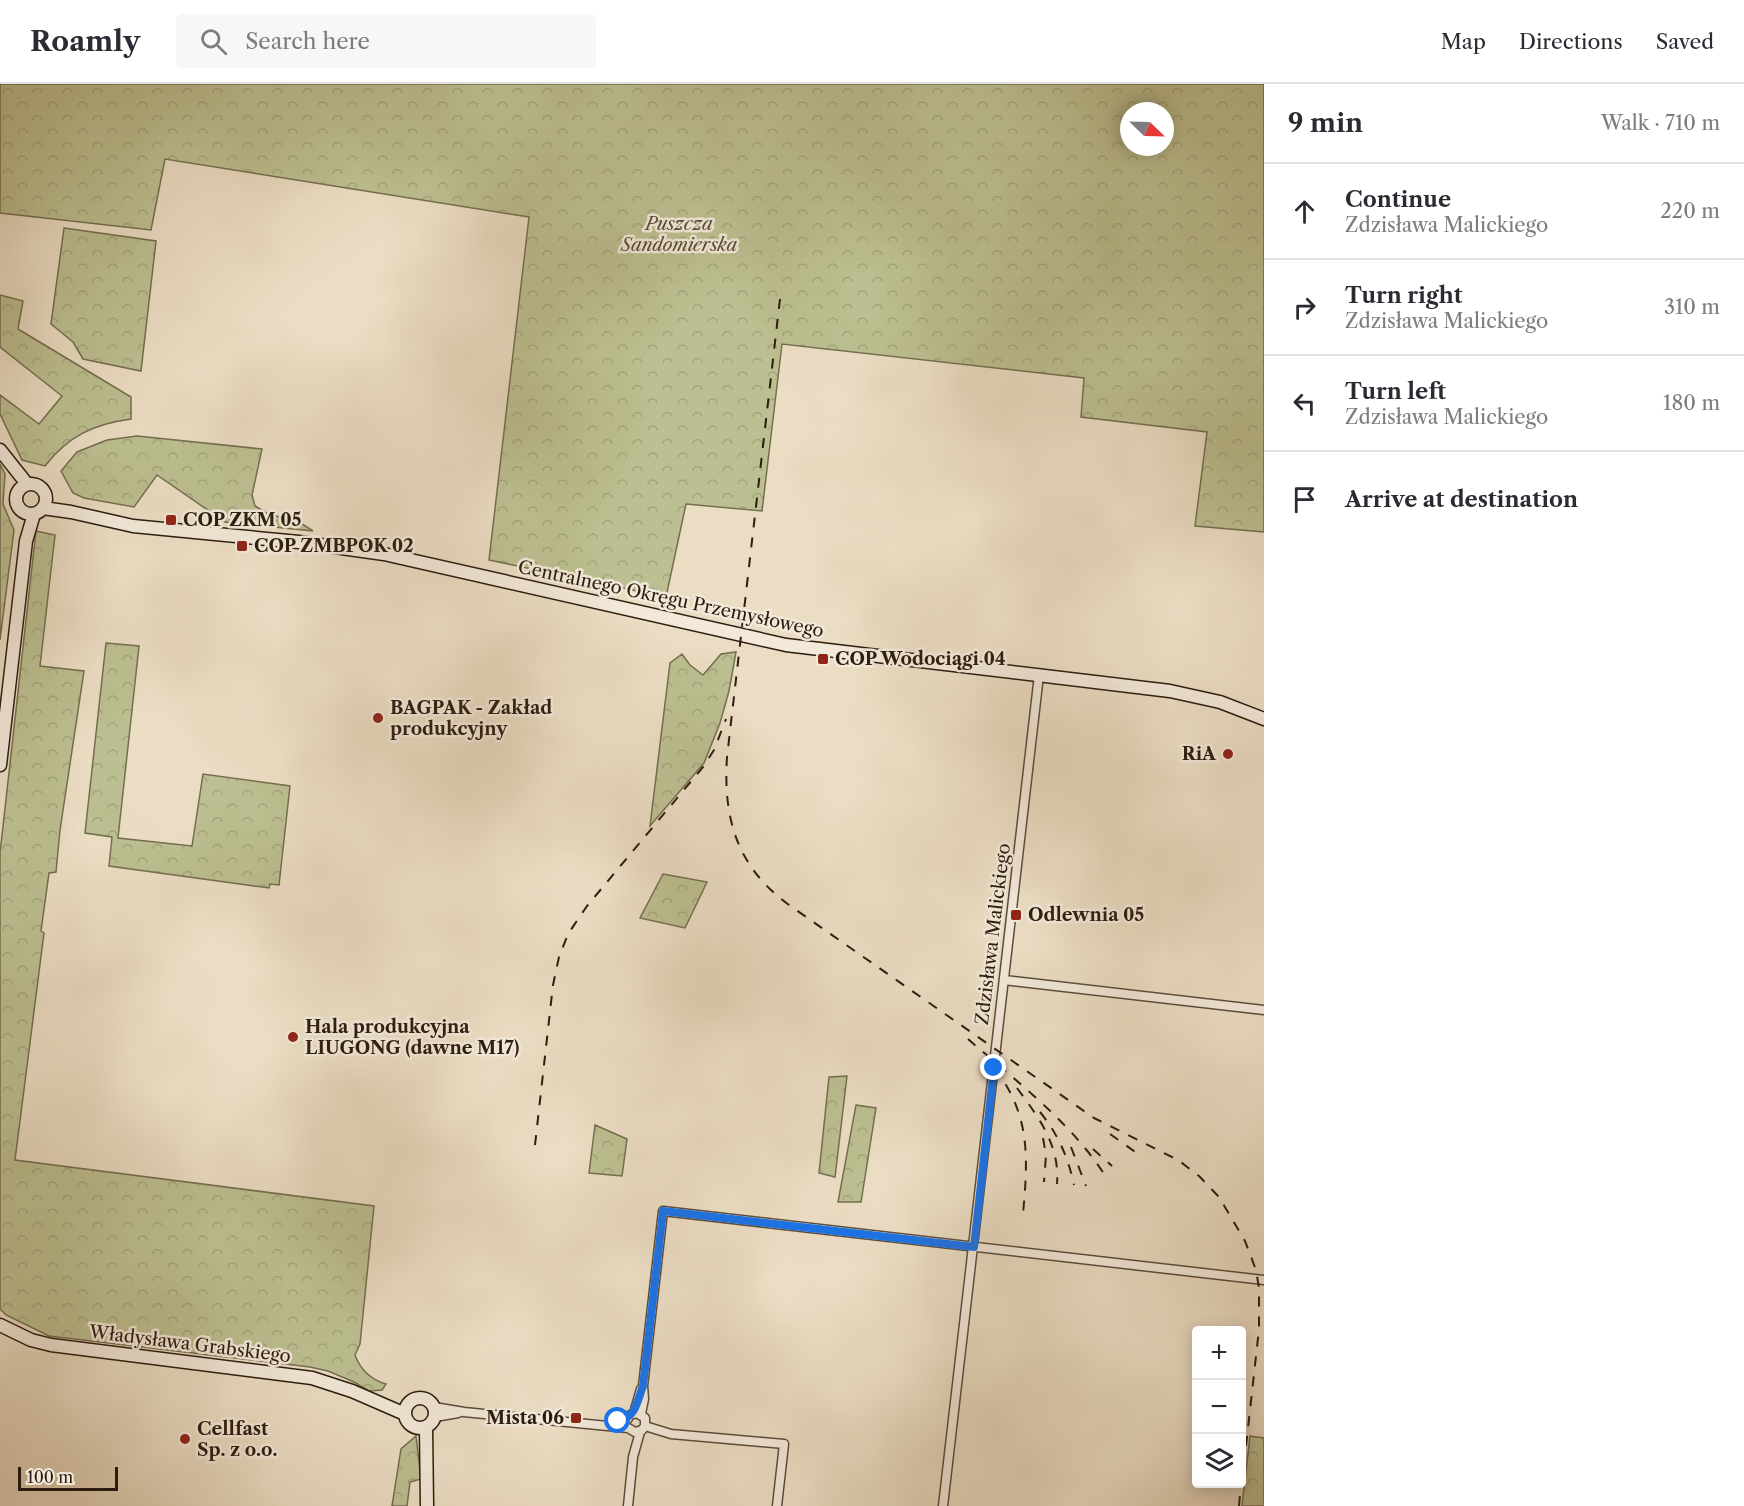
<!DOCTYPE html>
<meta charset="utf-8">
<style>
:root{--surface:#fff;--page:#f7f7f7;--text:#2b2b33;--muted:#7c7c81;--line:#e1e1e2}
body{margin:0;font-family:"Libre Caslon Text",serif;background:var(--page);color:var(--text)}
.controls{position:absolute;right:18px;bottom:18px;display:grid;overflow:hidden;border-radius:6px;box-shadow:0 3px 15px #0003}
.controls button{width:54px;height:54px;display:grid;place-items:center;padding:0;border:0;border-bottom:2px solid var(--line);background:var(--surface);color:var(--text);font:30px sans-serif}
.compass{position:absolute;left:1120px;top:18px;width:54px;height:54px;border-radius:50%;background:var(--surface);box-shadow:0 3px 15px #0003;rotate:113deg}
.scale{position:absolute;left:18px;bottom:15px;width:100px;box-sizing:border-box;padding-left:6px;border:3px solid #2c1c0f;border-top:0;font-size:16px;line-height:21px;white-space:nowrap;color:#2c1c0f;-webkit-text-stroke:4px #f2e9d9;paint-order:stroke}
.stop{position:absolute;width:18px;height:18px;margin:-14px;border:4px solid #1a73e8;border-radius:50%;background:#fff}
.stop.end{background:#1a73e8;border-color:#fff;box-shadow:0 2px 6px #0008}
.list{margin:0;padding:0;list-style:none}
h2{display:flex;justify-content:space-between;align-items:center;height:78px;margin:0;padding:0 24px;font-size:26px}
h2 small{font-size:20px;font-weight:400;color:var(--muted)}
.list li{display:grid;grid-template-columns:39px 1fr auto;gap:18px;align-items:center;box-sizing:border-box;height:96px;padding:0 24px;border-top:2px solid var(--line)}
.list b{display:block;font-size:22px;white-space:nowrap}
.list p{margin:0;font-size:20px;white-space:nowrap;color:var(--muted)}
.list em{font-size:20px;font-style:normal;color:var(--muted)}
.icon{flex:none;width:33px;height:33px;fill:none;stroke:currentColor;stroke-width:2;stroke-linecap:round;stroke-linejoin:round}
.map{position:relative;flex:none;width:1264px;height:1422px;overflow:hidden}
header{display:flex;align-items:center;gap:36px;box-sizing:border-box;height:84px;padding:0 30px;background:var(--surface);border-bottom:2px solid var(--line)}
header strong{font-size:28px}
nav{display:flex;gap:33px;margin-inline-start:auto;font-size:21px}
.search{width:420px;height:54px;background:var(--page);display:flex;align-items:center;gap:15px;box-sizing:border-box;padding:0 21px;border-radius:6px;color:var(--muted);font-size:22px}
main{display:flex}
aside{flex:1;background:var(--surface)}
.map>svg:first-child{display:block}
.forest{fill:url(#forest-crowns);stroke:#746e50;stroke-width:1.5;fill-rule:evenodd}
.lines{fill:none;stroke-linecap:round;stroke-linejoin:round}
.street-casing{stroke:#5c4c3c;stroke-width:11}
.secondary-casing{stroke:#2c1c0f;stroke-width:15}
.street{stroke:#f2e9d9;stroke-width:8}
.secondary{stroke:#f2e9d9;stroke-width:12}
.rail{stroke:#2c1c0f;stroke-width:2;stroke-dasharray:10 10;stroke-linecap:butt}
.route{stroke:#1a73e8;stroke-width:8}
.poi-dot{fill:#8f2418;stroke:#f2e9d9;stroke-width:2}
.labels{text-anchor:middle;stroke-width:5;stroke-linejoin:round;paint-order:stroke}
.park-label{font-size:18px;font-style:italic;fill:#574d36;stroke:#f2e9d9}
.poi-label{font-size:18px;font-weight:bold;fill:#2c1c0f;stroke:#f2e9d9;text-anchor:start}
.street-label{font-size:18px;fill:#2c1c0f;stroke:#f2e9d9}
</style>
<header>
<strong>Roamly</strong>
<div class="search"><svg class="icon" aria-label="search" viewBox="0 0 24 24"><circle cx="10" cy="10" r="6"/><path d="M15 15l6 6"/></svg>Search here</div>
<nav><a>Map</a><a>Directions</a><a>Saved</a></nav>
</header>
<main>
<div class="map">
<svg width="1264" height="1422" viewBox="0 0 1264 1422">
<defs>
<pattern id="forest-crowns" width="20" height="18" patternUnits="userSpaceOnUse" patternTransform="scale(1.5)"><rect width="20" height="18" fill="#bcbf91"/><path d="M2 6a3 3 0 1 1 6 0M12 15a3 3 0 1 1 6 0" fill="none" stroke="#a2a47c"/></pattern>
</defs>
<rect width="100%" height="100%" fill="#ebddc4"/>
<filter id="stains"><feTurbulence type="fractalNoise" baseFrequency=".00333" numOctaves="4"/><feColorMatrix values="0 0 0 0 .2 0 0 0 0 .09 0 0 0 0 .02 0 0 0 .5 -.17"/></filter>
<radialGradient id="worn" r=".72"><stop offset=".6" stop-color="#630" stop-opacity="0"/><stop offset="1" stop-color="#630" stop-opacity=".3"/></radialGradient>
<!-- forest -->
<path class="forest" d="M0 0H1264V448L1195 442 1207 348 1081 333 1084 294 782 260 762 427 686 420 666 513 489 476 529 133 165 75 151 146 0 129ZM1129 27H1165V63H1129Z
M64 144 156 157 141 287 83 275 73 258 51 240Z
M0 211 23 217 18 245 131 313V335C94 340 68 352 45 382L22 376 0 330V311L39 340 62 312 0 263Z
M137 352 262 365 252 411 255 422 270 431 296 436 313 447 225 438 157 391 134 423 84 414 73 409 61 387 77 368 107 356Z
M0 380 5 390 3 420 14 446 0 556Z
M36 447 55 451 40 582 84 587 60 746 56 788 49 789 41 847 44 849 15 1076 374 1122 360 1260 355 1271C360 1285 371 1296 386 1300L382 1306 369 1307 354 1298 328 1287 310 1283 49 1252 6 1231 0 1225V769Z
M106 559 139 562 118 754 192 762 203 690 290 702 279 801 270 800 269 804 109 782 112 753 85 749Z
M736 568 729 607 720 639 704 679 650 742 670 579 682 570 690 581 703 591 721 570Z
M663 790 707 798 685 844 640 834Z
M847 992 835 1093 819 1089 829 993Z
M856 1021 876 1024 861 1118H838Z
M595 1041 627 1055 622 1092 589 1089Z
M416 1352 421 1395 410 1398 407 1422H392L401 1365Z
M1250 1352 1264 1354V1422H1242Z"/>
<g class="lines">
<!-- street casing -->
<g class="street-casing">
<path id="street" d="M1004 896 1264 926
M434 1323 464 1328 628 1344 635 1348 642 1346 645 1342
M634 1329 641 1305
M641 1330 644 1315 643 1302 663 1127 1264 1196
M435 1333 458 1329
M606 1341 627 1336 630 1331 637 1329 645 1334V1342
M645 1342 671 1350 784 1360 777 1422
M628 1422 633 1373 640 1348
M943 1422 1039 591"/>
</g>
<!-- secondary casing -->
<g class="secondary-casing">
<path id="secondary" d="M0 366 27 400
M16 415a15 15 0 1 1 30 0a15 15 0 1 1-30 0Z
M43 424 71 428 133 442 299 458 384 470 786 561 1170 607 1220 618 1264 635
M0 681 26 457 34 430
M0 1241 31 1256 51 1261 312 1294 352 1307 405 1330
M405 1329a15 15 0 1 1 30 0a15 15 0 1 1-30 0Z
M426 1343 427 1422"/>
</g>
<!-- street -->
<use href="#street" class="street"/>
<!-- secondary -->
<use href="#secondary" class="secondary"/>
<!-- rail -->
<path class="rail" d="M780 215 727 673C723 735 737 783 789 821L1094 1034 1178 1076 1199 1092 1219 1113 1245 1157 1256 1186 1259 1204V1245L1242 1398
M968 955C1015 996 1073 1040 1106 1093
M994 984C1031 1030 1028 1075 1023 1130
M1017 1004C1039 1034 1060 1061 1057 1100
M1040 1028C1058 1050 1068 1073 1074 1101
M1110 1050 1141 1072
M1043 1054 1046 1071 1044 1098
M535 1061 553 901 559 873 568 850 587 822 703 683 714 666 726 635
M1071 1063 1086 1102
M1093 1065 1112 1082
M1239 1422 1241 1400"/>
</g>
<g class="lines">
<!-- route -->
<path class="route" d="M618 1337C636 1334 637 1317 643 1302L663 1127 974 1163 994 984"/>
</g>
<!-- markers -->
<g class="poi-dot">
<rect x="165" y="430" width="12" height="12" rx="3"/>
<rect x="236" y="456" width="12" height="12" rx="3"/>
<rect x="817" y="569" width="12" height="12" rx="3"/>
<circle cx="378" cy="634" r="6"/>
<circle cx="1228" cy="670" r="6"/>
<rect x="1010" y="825" width="12" height="12" rx="3"/>
<circle cx="293" cy="953" r="6"/>
<rect x="570" y="1328" width="12" height="12" rx="3"/>
<circle cx="185" cy="1355" r="6"/>
</g>
<g class="labels">
<!-- park labels -->
<g class="park-label">
<text x="679" y="146">Puszcza<tspan x="679" dy="21">Sandomierska</tspan></text>
</g>
<!-- poi labels -->
<g class="poi-label">
<text x="183" y="442">COP ZKM 05</text>
<text x="254" y="468">COP ZMBPOK 02</text>
<text x="835" y="581">COP Wodociągi 04</text>
<text x="390" y="630">BAGPAK - Zakład<tspan x="390" dy="21">produkcyjny</tspan></text>
<text x="1216" y="676" text-anchor="end">RiA</text>
<text x="1028" y="837">Odlewnia 05</text>
<text x="305" y="949">Hala produkcyjna<tspan x="305" dy="21">LIUGONG (dawne M17)</tspan></text>
<text x="564" y="1340" text-anchor="end">Mista 06</text>
<text x="197" y="1351">Cellfast<tspan x="197" dy="21">Sp. z o.o.</tspan></text>
</g>
<!-- street labels -->
<g class="street-label">
<text transform="translate(671 515) rotate(12)" y="6">Centralnego Okręgu Przemysłowego</text>
<text transform="translate(993 850) rotate(-83)" y="6">Zdzisława Malickiego</text>
<text transform="translate(190 1260) rotate(7)" y="6">Władysława Grabskiego</text>
</g>
</g>
<rect width="100%" height="100%" filter="url(#stains)"/>
<rect width="100%" height="100%" fill="url(#worn)"/>
</svg>
<div class="controls">
<button>+</button>
<button>−</button>
<button><svg class="icon" aria-label="layers" viewBox="0 0 24 24"><path d="M12 4l9 5-9 5-9-5zM3 14l9 5 9-5"/></svg></button>
</div>
<svg class="compass" viewBox="-18 -18 36 36"><path d="M0-13l5 13h-10z" fill="#e53935"/><path d="M0 13l5-13h-10z" fill="#7c7c81"/></svg>
<div class="scale">100 m</div>
<div class="stop" style="left:618px;top:1337px"></div>
<div class="stop end" style="left:994px;top:984px"></div>
</div>
<aside>
<h2>9 min<small>Walk · 710 m</small></h2>
<ul class="list">
<li><svg class="icon" aria-label="ahead" viewBox="0 0 24 24"><path d="M12 20V5M6 11l6-6 6 6"/></svg><div><b>Continue</b><p>Zdzisława Malickiego</p></div><em>220 m</em></li>
<li><svg class="icon" aria-label="right" viewBox="0 0 24 24"><path d="M7 20v-9h11M14 6l5 5-5 5"/></svg><div><b>Turn right</b><p>Zdzisława Malickiego</p></div><em>310 m</em></li>
<li><svg class="icon" aria-label="left" viewBox="0 0 24 24"><path d="M17 20v-9H6M10 6l-5 5 5 5"/></svg><div><b>Turn left</b><p>Zdzisława Malickiego</p></div><em>180 m</em></li>
<li><svg class="icon" aria-label="arrive" viewBox="0 0 24 24"><path d="M6 21V4h12l-3 4 3 4H6"/></svg><div><b>Arrive at destination</b></div></li>
</ul>
</aside>
</main>
